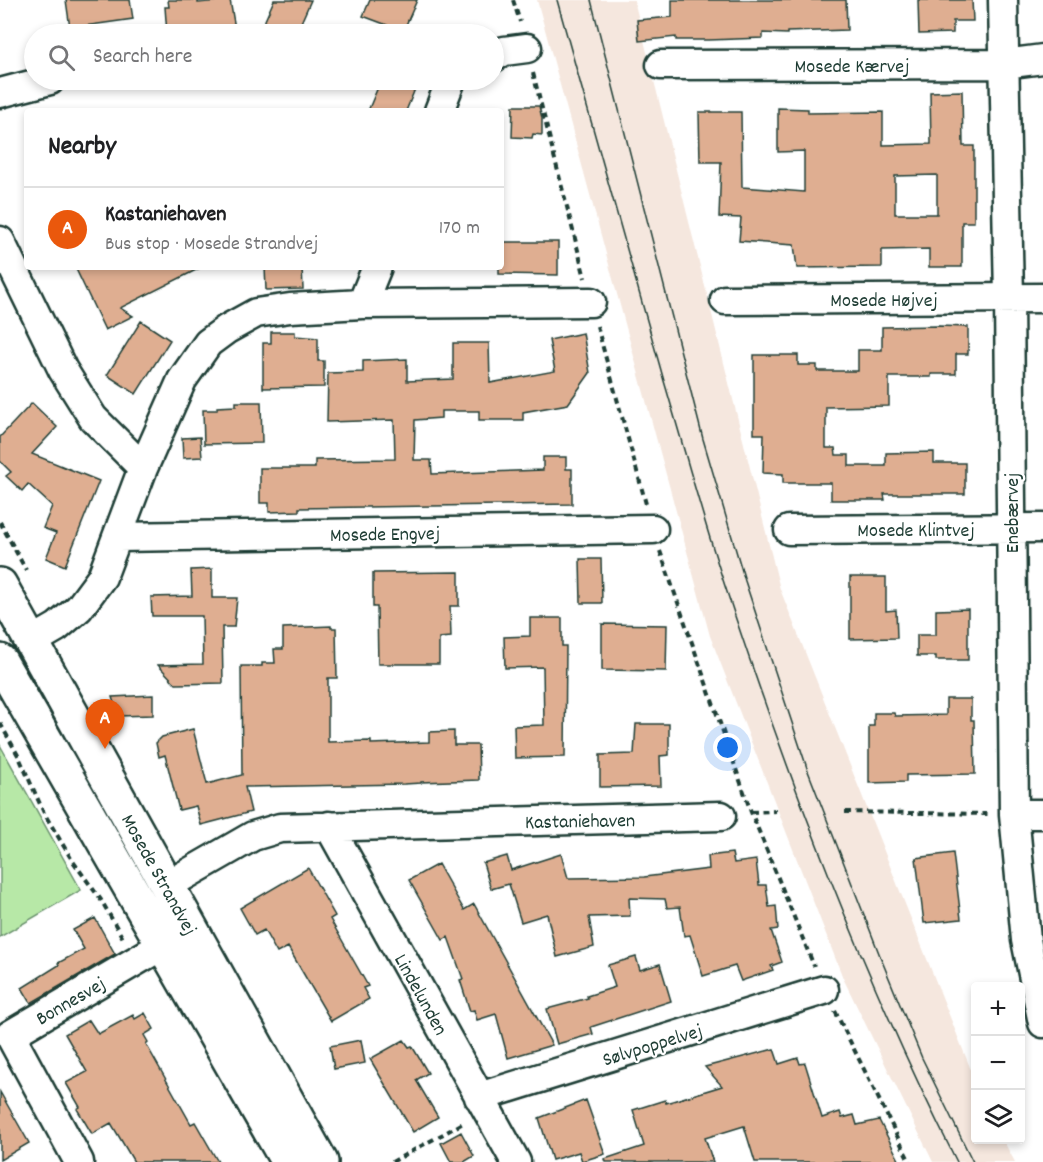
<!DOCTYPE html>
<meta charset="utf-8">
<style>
:root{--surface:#fff;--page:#f6f6f6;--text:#202124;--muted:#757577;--line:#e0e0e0;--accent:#ea580c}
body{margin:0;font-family:Dekko,sans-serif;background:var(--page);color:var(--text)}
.controls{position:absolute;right:18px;bottom:18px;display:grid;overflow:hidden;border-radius:6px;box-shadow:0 3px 9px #0003}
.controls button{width:54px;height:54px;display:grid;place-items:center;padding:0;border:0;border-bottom:2px solid var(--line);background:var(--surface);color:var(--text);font:30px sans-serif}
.you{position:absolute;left:728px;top:748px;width:21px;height:21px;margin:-15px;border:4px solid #fff;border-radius:50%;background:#1a73e8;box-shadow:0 0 0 9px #1a73e833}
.badge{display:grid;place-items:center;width:39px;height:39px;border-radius:50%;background:var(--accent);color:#fff;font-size:20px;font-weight:700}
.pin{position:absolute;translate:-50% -50px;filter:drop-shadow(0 2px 3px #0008)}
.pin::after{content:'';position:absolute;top:32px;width:21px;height:18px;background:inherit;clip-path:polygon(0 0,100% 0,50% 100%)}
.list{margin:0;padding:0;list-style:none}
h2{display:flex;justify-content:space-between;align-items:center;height:78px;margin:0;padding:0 24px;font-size:26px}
h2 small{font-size:20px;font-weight:400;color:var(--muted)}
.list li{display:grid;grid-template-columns:39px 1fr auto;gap:18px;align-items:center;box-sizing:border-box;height:84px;padding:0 24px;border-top:2px solid var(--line)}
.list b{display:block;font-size:22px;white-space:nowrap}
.list p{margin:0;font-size:20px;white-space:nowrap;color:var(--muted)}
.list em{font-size:20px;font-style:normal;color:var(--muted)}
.icon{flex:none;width:33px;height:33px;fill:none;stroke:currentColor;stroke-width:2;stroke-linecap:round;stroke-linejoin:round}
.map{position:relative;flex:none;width:1043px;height:1162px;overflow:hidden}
.search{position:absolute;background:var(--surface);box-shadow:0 3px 9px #0003;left:24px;top:24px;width:480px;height:66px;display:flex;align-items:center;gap:15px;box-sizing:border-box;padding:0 21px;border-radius:33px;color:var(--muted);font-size:22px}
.panel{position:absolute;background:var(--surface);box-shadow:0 3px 9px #0003;left:24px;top:108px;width:480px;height:162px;border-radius:6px}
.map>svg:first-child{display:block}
.built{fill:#f5e7de}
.green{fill:#b7e8a7;stroke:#6b926e;stroke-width:1.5}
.building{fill:#dfae91;stroke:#1f3d34;stroke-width:1.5;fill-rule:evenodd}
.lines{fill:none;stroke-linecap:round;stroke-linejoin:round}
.minor-casing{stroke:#1f3d34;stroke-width:33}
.secondary-casing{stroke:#1f3d34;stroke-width:38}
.path{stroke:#1f3d34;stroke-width:4;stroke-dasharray:6 4.5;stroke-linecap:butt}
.minor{stroke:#fff;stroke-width:28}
.secondary{stroke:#fff;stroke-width:33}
.tram{stroke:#1f3d34;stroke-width:1.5}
.labels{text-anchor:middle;stroke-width:4.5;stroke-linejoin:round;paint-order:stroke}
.street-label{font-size:20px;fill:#1f3d34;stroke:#fff}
</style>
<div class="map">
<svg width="1043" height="1162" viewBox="0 0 1043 1162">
<rect width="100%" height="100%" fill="#fff"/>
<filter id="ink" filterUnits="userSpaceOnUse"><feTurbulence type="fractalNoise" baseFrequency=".0167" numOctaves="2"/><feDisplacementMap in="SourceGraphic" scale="12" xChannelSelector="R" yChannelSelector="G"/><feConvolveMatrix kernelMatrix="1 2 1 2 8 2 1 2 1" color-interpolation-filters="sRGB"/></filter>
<g filter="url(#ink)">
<!-- built -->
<path class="built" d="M537 0H634L780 589 975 1080 976 1140H1003L1015 1162H933L843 978 710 636Z"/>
<!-- green -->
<path class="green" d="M0 745 81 890 0 937Z"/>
<!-- building -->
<path class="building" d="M66 0H130L133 19 70 28Z
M168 0H198V3L230 0 236 34H167L165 7H169Z
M274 0H311L296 34H259Z
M370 0H417L402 34H383L387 25 363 16Z
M672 0H846L847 30 787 32V34L763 33V38L709 40H676V37L639 41 637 20 672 17Z
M918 0H972L973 21H953V33L919 34Z
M381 80H407L417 84 406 111H368Z
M962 91 963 146H974V222H962V267H929V249L882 250V267L797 268 794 245 739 241 741 218 719 217 721 162H700L699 112H741L742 187 804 192V151L778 152V108L808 109V113L883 112V145L931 144 930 92ZM937 175V214H895V176Z
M513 106H539L542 118V135L533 134 532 138 512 137Z
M501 242H558V275L499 274V267H501Z
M75 267H202L120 308 133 316 105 330Z
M265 267H302L303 289 266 290Z
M141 321 170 340 136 394 107 375Z
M938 326 968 327V354H956V374H931V377H889V406L826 407V448H835L836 455H849V466H886V453L934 452V463H965V494H884L885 500H831V483H783V474L763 473 764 434H754V355H798V365H817V371H858V350H882V327Z
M271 332H295V336L318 338V361H324V387L263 388V343H271Z
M583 333 590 373 568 404 523 412V420H479V411H441V418L415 420 414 460H431L432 474 543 470V457H566V469H572V504L299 508V511L269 512V503H260V468H315V460L395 459 394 420 327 422 328 373 363 372V361L407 359V381L453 379V343H489L490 383 555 371 549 340Z
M236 402H261L262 443 204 444 203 410H217V407L236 406Z
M32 403 57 427 32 454 99 481 65 566 46 558 56 533 43 528 52 506 28 484 22 491 6 476 11 472 0 461V437Z
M200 437 202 457 183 458 182 438Z
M580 559H601L602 603H581Z
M212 569V598H237L234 627H222L223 683 176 684 158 665 203 664 202 616H152L151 597 192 596 191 570Z
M459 572V606H450L451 637 439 638V664H378L377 607H373V573Z
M850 577H886V611L896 610 897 638 850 639Z
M968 609V660H936V656H917V635H936V610Z
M530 618H562V646H566L565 757 515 758 514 726 544 725 543 667 505 668 504 637 530 636Z
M602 624 667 625 666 671 602 670Z
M331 626V628H336L337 678H328V742L371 741V744L429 742V732L454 731V745H478L479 780 421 782V783L404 784 245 787 251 812 201 825 196 806 179 810 165 755 159 757 156 743 162 737 193 729 207 784 242 775 241 666H262V663H275L274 649H283V628Z
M153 695V715L118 716 112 697Z
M946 699H971V720H974L975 774 906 775V782L869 783V726H874V713H894L895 716 946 715Z
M636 724H669V755L660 756 661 786 600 787V755L634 754Z
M732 853 734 863 756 860 759 885H766L769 907 776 906 778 929 771 930 782 962 771 966 773 970 741 981 735 966 703 976 690 935 684 936 680 907 667 908 665 899 629 898 630 916 589 917 594 947 557 957 547 914 521 922 509 884 491 889 483 863 507 856 511 870 561 854 568 878 644 877 709 869 708 856Z
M953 853 961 919 924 923 916 858Z
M438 864 464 910 474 904 552 1045 508 1058 496 1014 477 1020 474 1010 470 1011 460 980 463 979 448 937 443 940 409 880Z
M308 868 335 916 330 919 368 986 363 988 369 999 331 1021 288 947 277 953 264 930 255 935 240 908Z
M95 918 115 954 31 1003 22 988 59 965 58 963 84 949 73 930Z
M636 957 640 970 660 964 671 1001 591 1027 593 1034 557 1044 547 1009 588 998 587 996 615 987 608 965Z
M145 1013 154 1029 144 1035 148 1042 146 1044 191 1124 195 1122 218 1162H134L111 1123 92 1134 77 1109 80 1107 66 1083 87 1072 65 1034 89 1020 98 1034 133 1015 135 1019Z
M361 1040 365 1063 334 1069 330 1046Z
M404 1040 409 1047 412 1046 428 1073 416 1080 438 1117 413 1132 370 1059Z
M774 1049 779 1064 798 1058 800 1064 805 1063 822 1118 840 1112 842 1118 854 1115 857 1125 879 1120 900 1162H755L744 1126 705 1138 713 1162H606L605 1159 644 1146 633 1110 665 1100 666 1103 722 1086 705 1067Z
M0 1092 29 1143 0 1160Z
M586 1100 605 1154 582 1161 579 1152 552 1160 539 1118Z
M461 1132 474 1156 464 1162H451L441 1143Z"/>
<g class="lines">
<!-- minor casing -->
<g class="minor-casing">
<path id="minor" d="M1003 0 1009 298 1014 814 1026 940 1043 1023
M494 57 504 51 527 48
M661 65 1004 64 1043 59
M0 93 50 80
M439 111 451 80
M0 241 63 370 93 418 143 468
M725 300 1043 298
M362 304 377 267
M789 530 1043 528
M118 537 653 529
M31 642 57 627 79 608 102 577 143 468 182 380 208 343 227 329 256 313 290 308 362 304 591 302
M1014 814H1043
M329 826 516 1162
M166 886 253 836 280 828 721 816
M479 1097 824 990
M79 1162 10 1035 163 945"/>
</g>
<!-- secondary casing -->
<g class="secondary-casing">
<path id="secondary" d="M0 585 321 1162
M0 661 288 1162"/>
</g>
<!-- path -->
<path class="path" d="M513 0 520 22
M533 73 585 278
M597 326 646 504
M0 522 26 570
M660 551 751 812 814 966
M0 723 19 757 44 813 72 860 101 900 124 940
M751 812 776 811
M845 812 988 814
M835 1011 910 1162
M392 1162 465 1122"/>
<!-- minor -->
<use href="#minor" class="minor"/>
<!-- secondary -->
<use href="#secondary" class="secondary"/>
<!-- tram -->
<path class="tram" d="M557 0C593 127 628 254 664 381 684 448 702 516 724 583 789 780 863 977 957 1162
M591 0 703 439 745 581 808 771 882 961 922 1058 973 1162"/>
</g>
</g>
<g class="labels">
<!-- street labels -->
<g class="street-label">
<text x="852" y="72">Mosede Kærvej</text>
<text x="884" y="306">Mosede Højvej</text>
<text transform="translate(1011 513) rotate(-90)" y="7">Enebærvej</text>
<text x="916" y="536">Mosede Klintvej</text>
<text transform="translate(385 533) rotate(-1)" y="7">Mosede Engvej</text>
<text transform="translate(580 820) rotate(-1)" y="7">Kastaniehaven</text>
<text transform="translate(160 874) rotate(61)" y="7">Mosede Strandvej</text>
<text transform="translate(422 994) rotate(61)" y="7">Lindelunden</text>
<text transform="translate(70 1000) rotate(-30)" y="7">Bonnesvej</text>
<text transform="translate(652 1044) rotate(-17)" y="7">Sølvpoppelvej</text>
</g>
</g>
</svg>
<div class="controls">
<button>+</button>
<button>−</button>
<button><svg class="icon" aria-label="layers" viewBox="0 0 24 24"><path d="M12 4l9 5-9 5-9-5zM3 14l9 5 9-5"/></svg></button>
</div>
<div class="you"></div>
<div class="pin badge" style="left:105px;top:749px">A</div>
<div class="search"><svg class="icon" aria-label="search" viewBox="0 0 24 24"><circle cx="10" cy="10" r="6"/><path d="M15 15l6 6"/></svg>Search here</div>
<section class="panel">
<h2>Nearby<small></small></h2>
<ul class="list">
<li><span class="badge">A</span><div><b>Kastaniehaven</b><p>Bus stop · Mosede Strandvej</p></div><em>170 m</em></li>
</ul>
</section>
</div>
